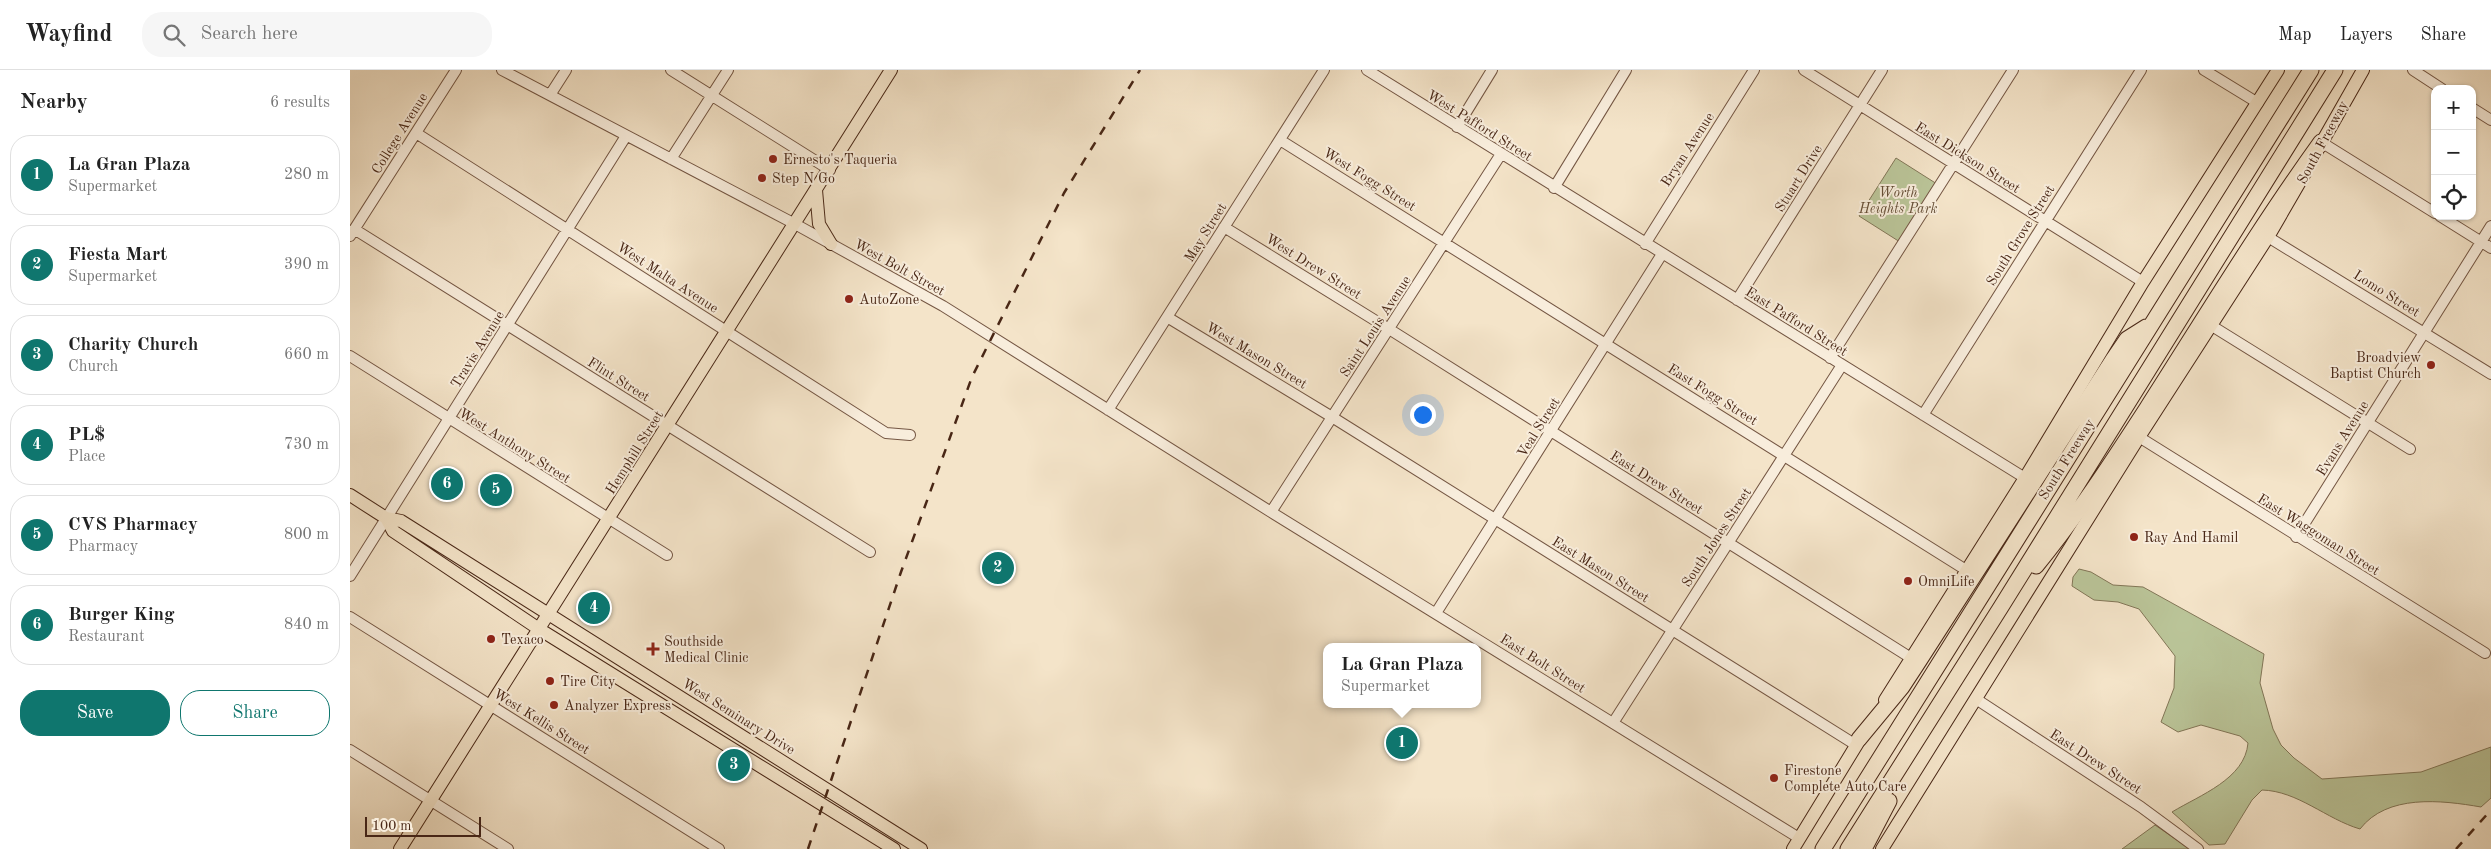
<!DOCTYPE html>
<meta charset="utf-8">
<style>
:root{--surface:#fff;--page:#f6f6f6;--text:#222;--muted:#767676;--line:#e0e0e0;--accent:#0f766e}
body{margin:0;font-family:"Old Standard TT",serif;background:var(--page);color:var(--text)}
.controls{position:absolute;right:15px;top:15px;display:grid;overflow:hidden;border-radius:10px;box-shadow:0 1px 4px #0004}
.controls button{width:45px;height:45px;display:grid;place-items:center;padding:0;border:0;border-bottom:1px solid var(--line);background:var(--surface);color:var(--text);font:25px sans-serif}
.scale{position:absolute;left:15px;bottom:12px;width:116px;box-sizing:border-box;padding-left:5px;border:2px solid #492716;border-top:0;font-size:14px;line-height:18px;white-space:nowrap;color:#492716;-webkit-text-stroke:4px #f8eddc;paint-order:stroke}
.you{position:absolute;left:1072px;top:344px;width:18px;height:18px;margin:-12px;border:4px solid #fff;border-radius:50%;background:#1a73e8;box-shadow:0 0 0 8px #1a73e833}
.badge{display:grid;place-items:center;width:32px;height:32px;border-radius:50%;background:var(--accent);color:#fff;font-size:16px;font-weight:700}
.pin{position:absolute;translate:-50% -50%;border:2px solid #fff;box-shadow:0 1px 5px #0006}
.popup{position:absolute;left:973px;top:573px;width:158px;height:65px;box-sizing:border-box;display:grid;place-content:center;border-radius:10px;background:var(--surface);filter:drop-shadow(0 1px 4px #0005);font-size:16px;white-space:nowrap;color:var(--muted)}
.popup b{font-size:19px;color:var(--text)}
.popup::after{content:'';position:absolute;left:50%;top:100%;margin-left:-10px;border:10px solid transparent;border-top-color:var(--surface)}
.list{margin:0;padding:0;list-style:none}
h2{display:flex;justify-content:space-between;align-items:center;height:65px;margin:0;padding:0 20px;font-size:21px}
h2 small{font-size:16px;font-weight:400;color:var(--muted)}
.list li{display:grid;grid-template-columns:32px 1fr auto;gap:15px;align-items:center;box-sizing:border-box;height:80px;margin:0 10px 10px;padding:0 10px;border:1px solid var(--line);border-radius:20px}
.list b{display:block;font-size:19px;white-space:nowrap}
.list p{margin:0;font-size:16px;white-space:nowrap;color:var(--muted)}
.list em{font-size:16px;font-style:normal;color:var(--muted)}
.actions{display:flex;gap:10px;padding:15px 20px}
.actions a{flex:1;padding:11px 0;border:1px solid var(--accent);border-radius:20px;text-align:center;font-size:18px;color:var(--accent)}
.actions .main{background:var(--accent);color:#fff}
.icon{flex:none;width:28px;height:28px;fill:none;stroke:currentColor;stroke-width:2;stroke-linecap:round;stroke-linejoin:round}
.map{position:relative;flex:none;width:2141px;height:779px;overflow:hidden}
header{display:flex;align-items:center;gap:30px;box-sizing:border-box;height:70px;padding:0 25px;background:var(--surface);border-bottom:1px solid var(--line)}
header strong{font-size:24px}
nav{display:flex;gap:28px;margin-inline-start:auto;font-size:18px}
.search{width:350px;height:45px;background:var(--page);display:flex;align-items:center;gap:12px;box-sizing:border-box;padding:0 18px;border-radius:20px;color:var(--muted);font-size:19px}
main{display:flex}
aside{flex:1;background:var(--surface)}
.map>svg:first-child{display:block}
.green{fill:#bac498;stroke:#827657}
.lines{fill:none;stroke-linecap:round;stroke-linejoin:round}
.minor-casing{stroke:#745643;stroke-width:12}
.major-casing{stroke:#492716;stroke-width:14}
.highway-casing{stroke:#492716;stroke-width:17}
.minor{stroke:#f8eddc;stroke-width:10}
.major{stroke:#f4e4c9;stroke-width:12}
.highway{stroke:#f4e4c9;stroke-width:15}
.rail{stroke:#492716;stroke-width:2.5;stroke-dasharray:9 9;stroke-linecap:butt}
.poi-dot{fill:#8f2418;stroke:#f8eddc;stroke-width:2}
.labels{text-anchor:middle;stroke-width:4;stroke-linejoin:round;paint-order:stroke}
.street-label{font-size:14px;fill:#492716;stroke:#f8eddc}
.poi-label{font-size:14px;fill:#492716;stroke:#f8eddc;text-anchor:start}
.park-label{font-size:14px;font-style:italic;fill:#654e36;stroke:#f8eddc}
</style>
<header>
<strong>Wayfind</strong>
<div class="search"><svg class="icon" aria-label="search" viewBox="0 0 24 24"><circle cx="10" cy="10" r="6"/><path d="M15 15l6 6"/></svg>Search here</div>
<nav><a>Map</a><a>Layers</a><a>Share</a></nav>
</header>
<main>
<aside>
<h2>Nearby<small>6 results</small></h2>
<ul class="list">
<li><span class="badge">1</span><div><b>La Gran Plaza</b><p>Supermarket</p></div><em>280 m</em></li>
<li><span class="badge">2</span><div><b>Fiesta Mart</b><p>Supermarket</p></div><em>390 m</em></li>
<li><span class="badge">3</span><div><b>Charity Church</b><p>Church</p></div><em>660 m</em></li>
<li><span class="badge">4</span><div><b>PL$</b><p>Place</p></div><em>730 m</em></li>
<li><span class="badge">5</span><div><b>CVS Pharmacy</b><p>Pharmacy</p></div><em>800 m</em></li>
<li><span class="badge">6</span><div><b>Burger King</b><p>Restaurant</p></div><em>840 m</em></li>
</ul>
<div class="actions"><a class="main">Save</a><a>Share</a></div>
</aside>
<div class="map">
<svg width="2141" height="779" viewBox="0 0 2141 779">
<rect width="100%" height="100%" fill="#f4e4c9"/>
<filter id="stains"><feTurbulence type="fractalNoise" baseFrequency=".004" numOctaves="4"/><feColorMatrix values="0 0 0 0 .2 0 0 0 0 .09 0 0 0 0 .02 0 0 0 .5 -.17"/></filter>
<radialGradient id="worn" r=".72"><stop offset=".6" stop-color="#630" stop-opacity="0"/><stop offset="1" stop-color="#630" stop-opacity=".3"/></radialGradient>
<!-- green -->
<path class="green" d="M1546 88 1587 114 1550 172 1509 146Z
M1729 499 1741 502 1763 515 1793 517 1914 584 1910 613 1923 659 1931 675 1944 688 1972 709 2071 702 2141 677V728L2131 737C2091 730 2037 724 2010 759 1976 749 1948 721 1912 720L1902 730 1875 774 1859 775 1822 742C1850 725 1895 709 1898 673L1890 666 1851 655 1828 662 1811 652 1824 618 1825 586 1789 539 1768 532 1744 530 1722 516 1723 507Z
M1805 755 1840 779H1772Z"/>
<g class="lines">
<!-- minor casing -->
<g class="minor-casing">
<path id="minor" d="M152 0 445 154 593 236 921 442 1449 768
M321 0 480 100
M1017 0 1675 408
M1454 0 1793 212
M1854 0 1908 33
M2063 0 2092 19
M200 25 216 0
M2122 38 2141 50
M1107 57 1142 0
M66 63 536 363 560 365
M930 70 1616 500
M1971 72 2085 143
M321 89 378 0
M1204 118 1276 0
M2090 146 2141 178
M874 157 1039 259 1561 588
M4 159 520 482
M0 166 106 0
M1918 167 2141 304
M1295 174 1404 0
M1387 230 1532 0
M817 247 982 347 1506 675
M1862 256 2060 379
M0 286 317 485
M1480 288 1663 0
M758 340 974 0
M1573 345 1791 0
M1789 367 2135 583
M921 442 1151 84
M1946 467 2141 156
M0 506 276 66
M1086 543 1312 184
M0 547 369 779
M1626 629 1791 737 1848 779
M1263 653 1492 295
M0 680 158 779"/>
</g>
<!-- major casing -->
<g class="major-casing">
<path id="major" d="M1967 81 2013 0
M466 120 469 154 481 174
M0 425 36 448 51 451 571 779
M36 448 43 461 189 559 544 779
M1535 630 1675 408 1793 212 1928 0
M50 779 541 0
M1443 779 1515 661
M1532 779 1789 367 1918 167 1955 103"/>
</g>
<!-- highway casing -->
<g class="highway-casing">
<path id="highway" d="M1686 496C1727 446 1762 392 1797 338 1854 249 1909 158 1971 72
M1509 669 1552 617 1569 591 1762 291 1777 269 1796 257
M1473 779 1961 0
M1498 779 1651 537 1985 0
M1514 779 1539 731"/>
</g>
<!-- minor -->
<use href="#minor" class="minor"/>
<!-- major -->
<use href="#major" class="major"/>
<!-- highway -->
<use href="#highway" class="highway"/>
<!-- rail -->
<path class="rail" d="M458 779 551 502 622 307 714 123 790 0
M2106 779 2141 740"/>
</g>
<!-- markers -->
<g class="poi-dot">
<circle cx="423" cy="89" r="5"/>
<circle cx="412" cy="108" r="5"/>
<circle cx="499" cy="229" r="5"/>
<circle cx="2081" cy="295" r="5"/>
<circle cx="1784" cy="467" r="5"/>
<circle cx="1558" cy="511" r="5"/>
<circle cx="141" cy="569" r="5"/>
<path d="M300.5 571.5h5v5h5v5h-5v5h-5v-5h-5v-5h5z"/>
<circle cx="200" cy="611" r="5"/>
<circle cx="204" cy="635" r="5"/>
<circle cx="1424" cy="708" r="5"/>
</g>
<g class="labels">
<!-- street labels -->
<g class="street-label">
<text transform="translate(1130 55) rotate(32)" y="5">West Pafford Street</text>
<text transform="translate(49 63) rotate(-58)" y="5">College Avenue</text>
<text transform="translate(1972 72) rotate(-62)" y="5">South Freeway</text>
<text transform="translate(1337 79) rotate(-57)" y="5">Bryan Avenue</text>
<text transform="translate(1618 87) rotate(32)" y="5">East Dickson Street</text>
<text transform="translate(1448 108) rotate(-58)" y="5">Stuart Drive</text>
<text transform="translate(1020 109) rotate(32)" y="5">West Fogg Street</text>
<text transform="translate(855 162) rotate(-58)" y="5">May Street</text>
<text transform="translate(1670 165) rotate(-58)" y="5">South Grove Street</text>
<text transform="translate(964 196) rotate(32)" y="5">West Drew Street</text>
<text transform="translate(550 197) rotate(29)" y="5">West Bolt Street</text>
<text transform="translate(318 207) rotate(33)" y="5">West Malta Avenue</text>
<text transform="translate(2037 223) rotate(32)" y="5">Lomo Street</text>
<text transform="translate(1447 251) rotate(32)" y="5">East Pafford Street</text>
<text transform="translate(1025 256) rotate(-57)" y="5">Saint Louis Avenue</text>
<text transform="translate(127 279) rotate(-58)" y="5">Travis Avenue</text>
<text transform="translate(907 285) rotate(31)" y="5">West Mason Street</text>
<text transform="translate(269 309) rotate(32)" y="5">Flint Street</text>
<text transform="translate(1363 324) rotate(32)" y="5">East Fogg Street</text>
<text transform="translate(1188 357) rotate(-58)" y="5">Veal Street</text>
<text transform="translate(1992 368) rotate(-58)" y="5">Evans Avenue</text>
<text transform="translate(165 375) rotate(32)" y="5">West Anthony Street</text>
<text transform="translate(284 382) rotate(-58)" y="5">Hemphill Street</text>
<text transform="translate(1716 389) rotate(-58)" y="5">South Freeway</text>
<text transform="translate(1307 412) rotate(32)" y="5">East Drew Street</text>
<text transform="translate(1969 464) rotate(32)" y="5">East Waggoman Street</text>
<text transform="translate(1366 467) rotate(-57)" y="5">South Jones Street</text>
<text transform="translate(1251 499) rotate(32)" y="5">East Mason Street</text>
<text transform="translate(1193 593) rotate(32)" y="5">East Bolt Street</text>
<text transform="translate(389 646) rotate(32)" y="5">West Seminary Drive</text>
<text transform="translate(192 651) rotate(32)" y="5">West Kellis Street</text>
<text transform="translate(1746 691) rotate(33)" y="5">East Drew Street</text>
</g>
<!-- poi labels -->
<g class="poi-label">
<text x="433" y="94">Ernesto's Taqueria</text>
<text x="422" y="113">Step N Go</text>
<text x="509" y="234">AutoZone</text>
<text x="2071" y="292" text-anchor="end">Broadview<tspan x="2071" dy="16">Baptist Church</tspan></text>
<text x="1794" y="472">Ray And Hamil</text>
<text x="1568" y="516">OmniLife</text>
<text x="151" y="574">Texaco</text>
<text x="314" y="576">Southside<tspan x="314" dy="16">Medical Clinic</tspan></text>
<text x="210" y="616">Tire City</text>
<text x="214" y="640">Analyzer Express</text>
<text x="1434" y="705">Firestone<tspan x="1434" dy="16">Complete Auto Care</tspan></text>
</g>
<!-- park labels -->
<g class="park-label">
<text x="1548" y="127">Worth<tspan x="1548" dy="16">Heights Park</tspan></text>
</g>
</g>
<rect width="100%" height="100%" filter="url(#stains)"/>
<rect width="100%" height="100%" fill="url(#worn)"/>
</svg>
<div class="controls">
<button>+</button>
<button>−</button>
<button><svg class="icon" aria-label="locate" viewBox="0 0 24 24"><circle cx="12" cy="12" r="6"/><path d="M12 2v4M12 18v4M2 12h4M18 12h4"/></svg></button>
</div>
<div class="scale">100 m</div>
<div class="you"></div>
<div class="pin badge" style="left:1052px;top:673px">1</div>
<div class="popup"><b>La Gran Plaza</b>Supermarket</div>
<div class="pin badge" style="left:648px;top:498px">2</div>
<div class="pin badge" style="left:384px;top:695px">3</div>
<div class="pin badge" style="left:244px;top:538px">4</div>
<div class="pin badge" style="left:146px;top:420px">5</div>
<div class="pin badge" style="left:97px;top:414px">6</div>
</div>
</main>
